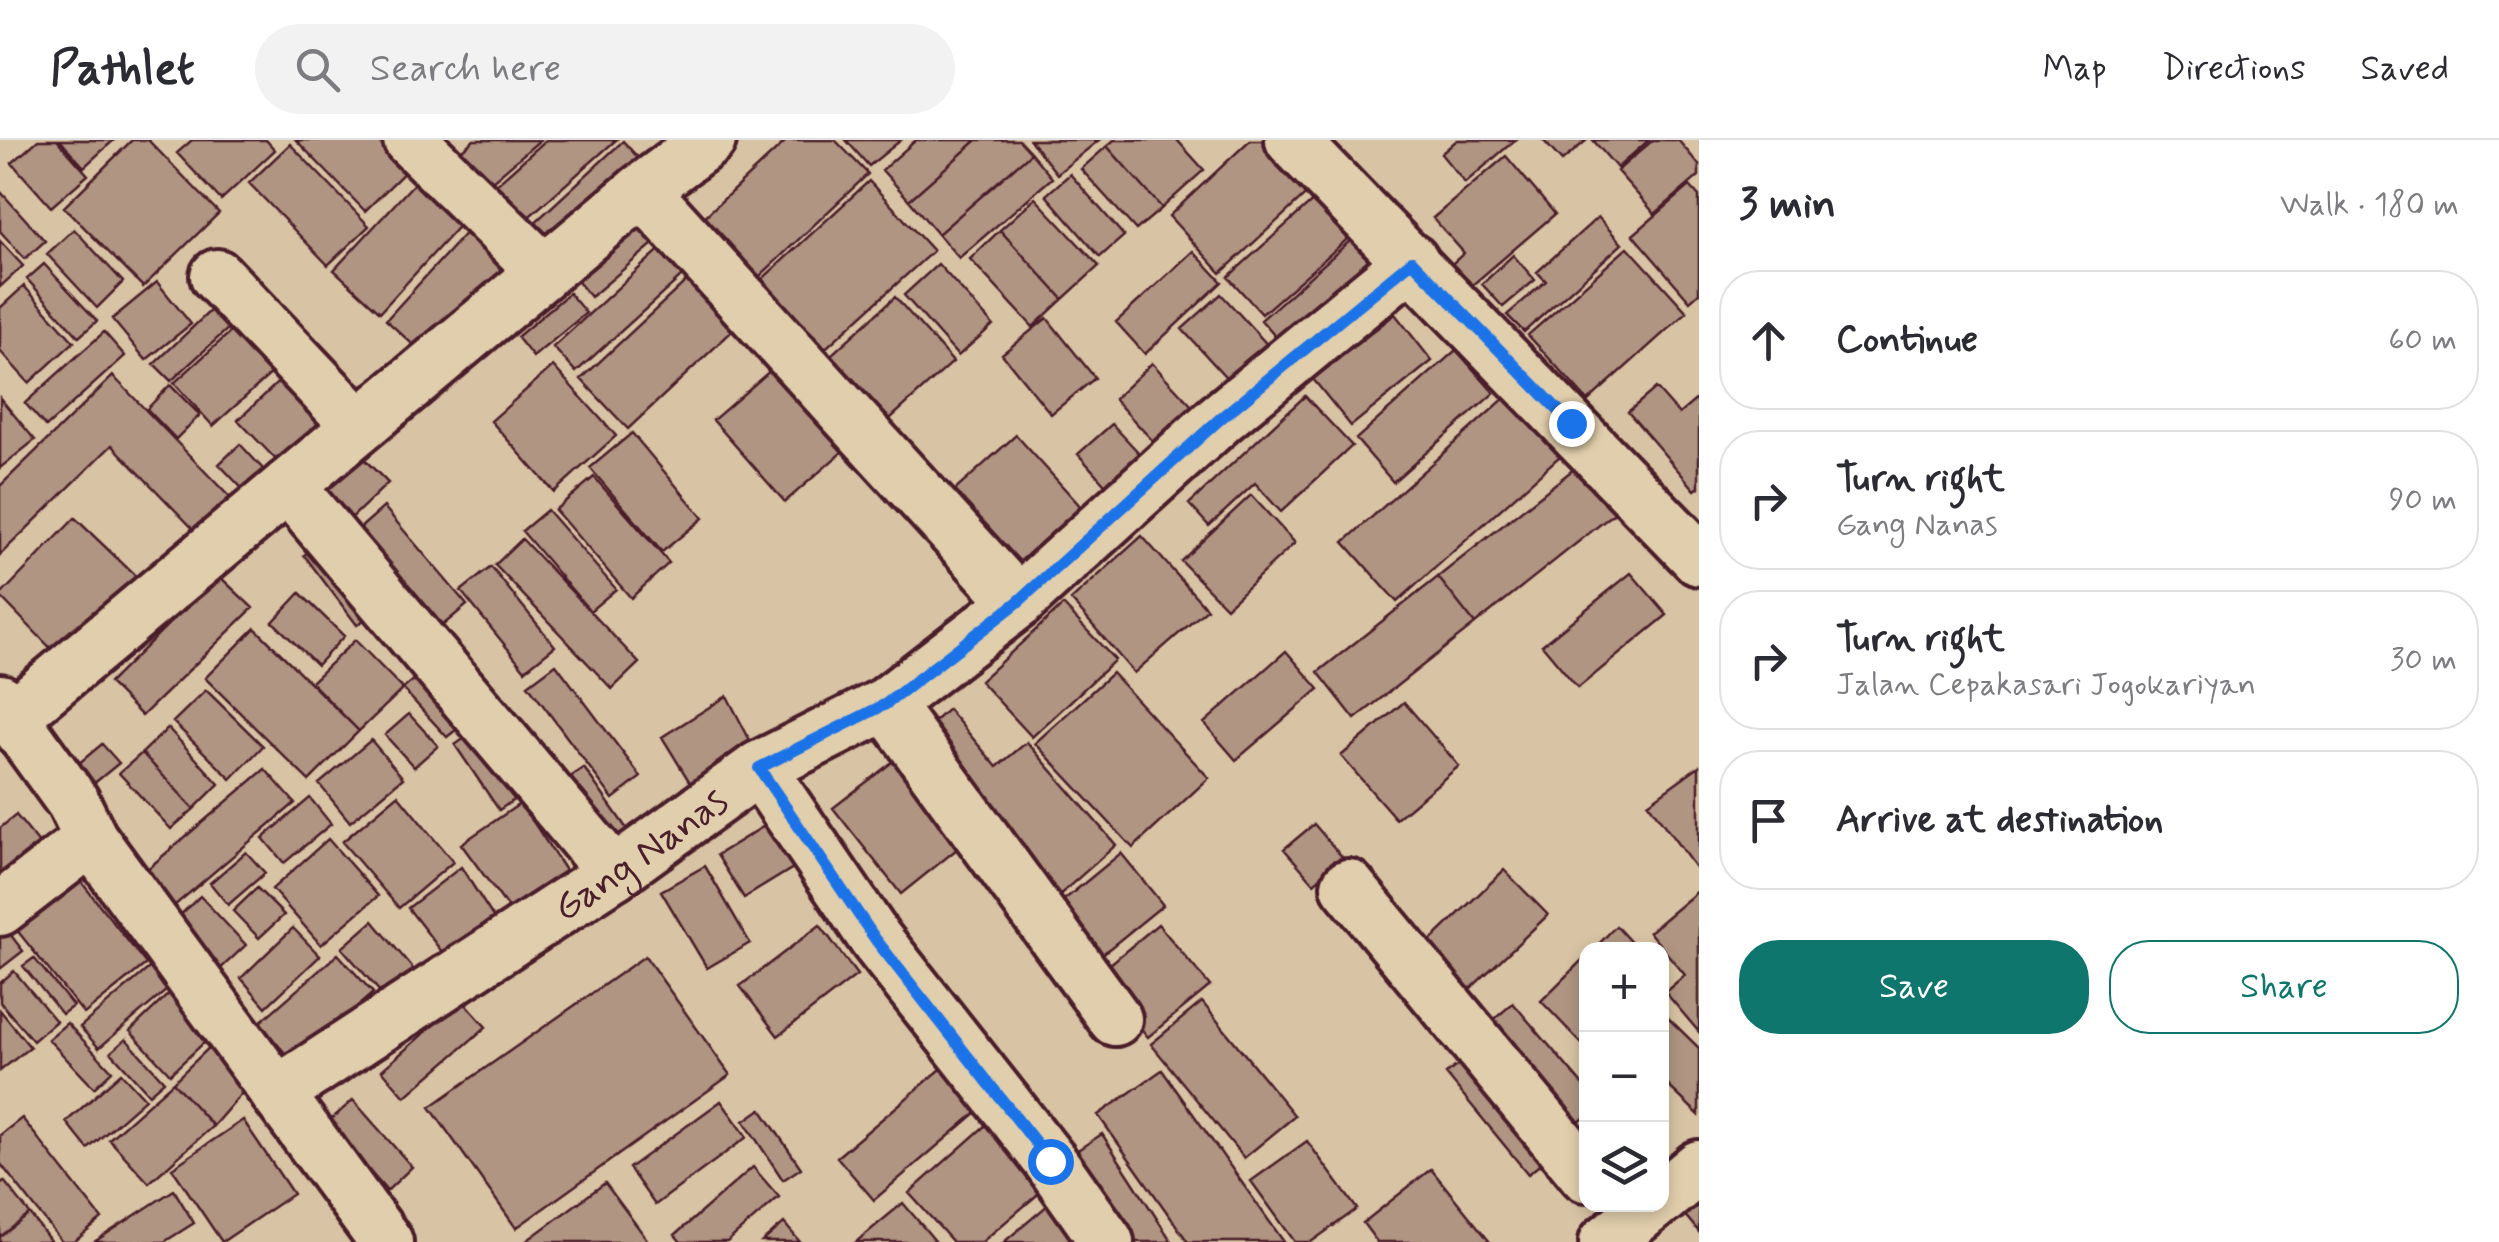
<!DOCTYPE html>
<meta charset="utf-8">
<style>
:root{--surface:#fff;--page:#f2f2f3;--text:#2b2b33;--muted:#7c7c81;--line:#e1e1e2;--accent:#0f766e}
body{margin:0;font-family:Mynerve,sans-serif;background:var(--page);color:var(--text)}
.controls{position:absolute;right:30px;bottom:30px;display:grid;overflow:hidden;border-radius:20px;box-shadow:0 5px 15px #0003}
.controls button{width:90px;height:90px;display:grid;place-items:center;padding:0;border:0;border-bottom:2px solid var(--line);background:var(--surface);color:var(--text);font:50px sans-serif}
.stop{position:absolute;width:30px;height:30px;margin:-22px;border:8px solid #1a73e8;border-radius:50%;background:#fff}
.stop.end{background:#1a73e8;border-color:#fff;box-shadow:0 2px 10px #0008}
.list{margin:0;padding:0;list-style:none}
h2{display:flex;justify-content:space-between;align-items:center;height:130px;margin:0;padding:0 40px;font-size:42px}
h2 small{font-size:32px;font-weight:400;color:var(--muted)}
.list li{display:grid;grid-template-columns:65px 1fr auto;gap:30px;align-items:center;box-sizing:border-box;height:140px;margin:0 20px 20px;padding:0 20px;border:2px solid var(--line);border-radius:40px}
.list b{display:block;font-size:38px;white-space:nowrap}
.list p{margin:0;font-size:32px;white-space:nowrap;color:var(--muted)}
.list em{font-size:32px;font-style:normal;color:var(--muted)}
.actions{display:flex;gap:20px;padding:30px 40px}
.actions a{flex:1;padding:22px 0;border:2px solid var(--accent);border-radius:40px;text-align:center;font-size:35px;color:var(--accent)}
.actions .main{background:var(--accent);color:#fff}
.icon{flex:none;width:55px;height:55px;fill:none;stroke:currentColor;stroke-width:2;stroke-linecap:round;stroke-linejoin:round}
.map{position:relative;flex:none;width:1699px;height:1102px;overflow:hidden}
header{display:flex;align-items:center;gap:60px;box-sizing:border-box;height:140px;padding:0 50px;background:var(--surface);border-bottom:2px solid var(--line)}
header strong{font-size:48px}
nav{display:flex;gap:55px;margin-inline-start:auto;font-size:35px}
.search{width:700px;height:90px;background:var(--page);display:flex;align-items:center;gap:25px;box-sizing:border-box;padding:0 35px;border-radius:55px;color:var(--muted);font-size:38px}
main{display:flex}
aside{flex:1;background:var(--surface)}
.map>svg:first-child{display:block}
.building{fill:#b09582;stroke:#4a1f2b;stroke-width:2.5}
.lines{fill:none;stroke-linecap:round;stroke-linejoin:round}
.minor-casing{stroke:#4a1f2b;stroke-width:60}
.minor{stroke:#e1ceac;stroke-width:52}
.route{stroke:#1a73e8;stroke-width:12}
.labels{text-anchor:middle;stroke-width:8;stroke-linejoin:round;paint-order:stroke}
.street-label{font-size:40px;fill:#4a1f2b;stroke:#e1ceac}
</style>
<header>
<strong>Pathlet</strong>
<div class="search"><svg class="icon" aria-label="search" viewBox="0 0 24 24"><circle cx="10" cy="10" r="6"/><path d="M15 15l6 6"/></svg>Search here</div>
<nav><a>Map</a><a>Directions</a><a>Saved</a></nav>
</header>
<main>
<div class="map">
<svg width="1699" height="1102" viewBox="0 0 1699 1102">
<rect width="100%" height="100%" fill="#d8c4a4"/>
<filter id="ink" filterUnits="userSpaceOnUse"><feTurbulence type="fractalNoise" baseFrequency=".01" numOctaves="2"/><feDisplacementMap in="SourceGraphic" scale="20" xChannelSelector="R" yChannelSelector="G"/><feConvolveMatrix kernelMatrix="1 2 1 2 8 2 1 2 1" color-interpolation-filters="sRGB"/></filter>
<g filter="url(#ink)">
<!-- building -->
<path class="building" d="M38 0H57L88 35 51 67 12 23Z
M60 0H114L84 27Z
M132 0H148L219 73 143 147 64 67Z
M192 0H266L275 10 221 60 177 13Z
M296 0H402L419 18 365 71Z
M474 0H540L484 48 456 15Z
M546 0H616L514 90 484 55Z
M787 0H835L868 34 742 153 686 94Z
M846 0H901L869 26Z
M916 0H977L909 60 882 30Z
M977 0H1019L1031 13 938 94 909 60Z
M1030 0H1099L1057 34Z
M1114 0H1177L1204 30 1162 68 1107 6Z
M1250 0H1272L1315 46 1221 133 1169 76Z
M1457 0H1515L1465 43 1441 14Z
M1543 0H1587L1562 21Z
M1593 0H1649L1617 28Z
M1653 0H1678L1699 25V36L1655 74 1617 31Z
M623 1 649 30 557 114 531 86Z
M290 4 369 86 328 125 249 43Z
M1107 6 1162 68 1136 90 1081 29Z
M1031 13 1052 38 959 118 938 94Z
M1506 16 1555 74 1463 153 1444 131 1464 113 1433 78Z
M431 25 476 67 380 172 334 130Z
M1070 34 1124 96 1100 117 1046 55Z
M869 41 933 111 807 225 745 155Z
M1690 46 1699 56V153L1690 161 1633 95Z
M0 51 45 101 25 119 0 91Z
M1317 57 1352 95 1262 174 1228 137Z
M1035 58 1099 126 1063 159 1000 90Z
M642 63 667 92 591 157 567 129Z
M481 76 530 119 434 224 386 180Z
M1598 77 1622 104 1524 192 1507 175 1546 141 1537 132Z
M74 89 123 142 97 168 47 114Z
M1000 90 1063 159 1033 187 970 119Z
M1361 91 1389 121 1288 211 1261 180Z
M0 101 23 126 0 147Z
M668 102 691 128 576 232 553 207Z
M1628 107 1687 172 1588 261 1528 195Z
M1193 111 1222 142 1145 214 1116 182Z
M1513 115 1535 140 1503 167 1482 144Z
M44 124 97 181 79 197 27 139Z
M938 124 993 185 958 216 904 155Z
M698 130 745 179 628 289 581 239Z
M157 142 191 184 146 220 112 179Z
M24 146 74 202 29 243 0 211V168Z
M569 153 586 173 533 217 517 197Z
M1221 154 1272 210 1233 245 1182 189Z
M895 157 953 222 870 297 811 233Z
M213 168 230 187 171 241 154 224Z
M1395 174 1432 221 1351 286 1313 239Z
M1047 178 1095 238 1051 274 1002 214Z
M235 188 274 231 213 286 174 243Z
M104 192 125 216 46 287 25 263Z
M1456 210 1494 253 1393 342 1356 299Z
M786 217 857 299 785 362 713 280Z
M1152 223 1203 278 1165 314 1114 259Z
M553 226 616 296 554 352 491 281Z
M290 231 336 280 285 329 238 280Z
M113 236 240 368 206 402 112 305 0 415V346Z
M170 245 200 275 176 299 147 269Z
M1656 248 1679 274 1699 257V347L1695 350 1628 272Z
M1305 256 1352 306 1281 372 1255 343 1209 386 1189 364Z
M1507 256 1560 316 1397 462 1344 402Z
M0 258 35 300 0 328Z
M1112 284 1154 329 1120 361 1078 314Z
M632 293 703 378 662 412 590 328Z
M1016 295 1092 379 1027 436 953 352Z
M240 304 275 342 255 362 219 324Z
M351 306 388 343 343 386 306 349Z
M1585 320 1622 367 1475 484 1438 437Z
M594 337 669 423 631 458 555 370Z
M1251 355 1295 403 1226 467 1181 421Z
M384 367 467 465 425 500 343 403Z
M547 370 616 449 590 471 522 391Z
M75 378 143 443 65 523 0 456Z
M1142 396 1207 469 1134 533 1071 460Z
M522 399 639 523 612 549 495 425Z
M319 404 372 474 357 485 304 415Z
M491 427 555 506 525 530 461 451Z
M1631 433 1667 475 1578 548 1542 505Z
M218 435 253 468 142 576 109 543Z
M1438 437 1475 484 1355 579 1318 532Z
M300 453 344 496 317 525 273 482Z
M1063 465 1115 520 1032 597 980 541Z
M255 488 359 591 309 641 205 538Z
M355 500 403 549 359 591 311 542Z
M1286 511 1319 549 1236 620 1204 583Z
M556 524 641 637 613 659 528 545Z
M431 525 476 574 447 597 403 549Z
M1112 533 1209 638 1133 708 1035 603Z
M206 550 263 606 231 639 173 582Z
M727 556 756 612 697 654 662 597Z
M1404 562 1459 626 1396 679 1341 616Z
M948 569 997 627 1027 602 1116 705 1047 766 920 594Z
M409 574 438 606 414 627 385 595Z
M168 588 219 644 194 669 142 613Z
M479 588 524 653 499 670 455 605Z
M371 600 403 638 350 682 319 644Z
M102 604 119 623 81 654 65 635Z
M142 613 194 669 171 689 119 633Z
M900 616 967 701 901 754 833 668Z
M1699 626V733L1648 663Z
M584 628 634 699 608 716 558 645Z
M265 629 295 663 167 772 137 738Z
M398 655 453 722 399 768 342 702Z
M310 658 331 684 284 723 263 698Z
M521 663 566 732 511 772 461 704Z
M16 675 53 721 0 765V688Z
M774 680 801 723 744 758 717 715Z
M1314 684 1343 718 1314 743 1284 709Z
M328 699 378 756 321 805 272 749Z
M246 712 265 733 228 765 210 743Z
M1121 713 1163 765 1094 821 1053 769Z
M68 725 146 824 84 874 4 774Z
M705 726 750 803 707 828 661 751Z
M461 727 497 783 446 817 408 768Z
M1504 730 1548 775 1469 850 1426 805Z
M257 748 284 775 259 798 233 771Z
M1699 750V892L1665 852 1685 835 1649 792Z
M200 756 246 805 216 833 171 784Z
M0 781 23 811 0 829Z
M373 781 419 836 388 861 342 808Z
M1158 784 1210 846 1148 897 1097 835Z
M820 785 857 835 778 896 740 846Z
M1616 786 1638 810H1593Z
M293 788 320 816 266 867 241 838Z
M338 814 373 853 293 922 259 883Z
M645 816 730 935 516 1088 430 967Z
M1586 816V905L1585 907 1541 861Z
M34 818 73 866 62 874 23 826Z
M155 823 174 844 99 908 80 887Z
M14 831 56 881 33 901 0 862V843Z
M179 844 220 888 170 934 130 891Z
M462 860 486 887 405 957 382 930Z
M1202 862 1295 976 1244 1018 1151 904Z
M1513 863 1586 949V976L1563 997 1476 895Z
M0 870 30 907 0 931Z
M1662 872 1699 908V975L1662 940Z
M67 883 112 931 94 948 48 899Z
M126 899 164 941 149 954 111 912Z
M217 900 254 939 213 986 173 942Z
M1473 913 1556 1012 1528 1034 1446 934Z
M941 929 978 971 874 1060 837 1017Z
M1162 930 1284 1102H1188L1098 975Z
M121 933 145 959 88 1009 66 982Z
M173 942 213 986 149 1043 109 999Z
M353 960 412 1027 387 1051 327 983Z
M721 961 747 997 655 1065 629 1028Z
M761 969 801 1028 783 1040 744 981Z
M22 978 102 1079 74 1102H62L0 1023V995Z
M243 980 293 1054 222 1102 172 1028Z
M987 984 1044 1049 982 1102H953L909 1053Z
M1102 994 1172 1102H1117L1064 1019Z
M1307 1001 1357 1069 1311 1102H1295L1251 1041Z
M753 1027 779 1057 727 1102H681L675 1095Z
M1431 1029 1490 1102H1377L1363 1083Z
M4 1041 30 1074 0 1097V1044Z
M605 1043 649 1102H525Z
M174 1050 194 1083 164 1102H94Z
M1061 1054 1101 1102H1004Z
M1699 1060V1092L1684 1074Z
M903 1063 936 1102H856Z
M30 1074 51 1102H0V1097Z
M784 1083 800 1102H762Z"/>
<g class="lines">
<!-- minor casing -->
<g class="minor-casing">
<g id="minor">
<path d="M410 0 544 131"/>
<path d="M1292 0 1699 419"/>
<path d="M642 50 1018 462"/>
<path d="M217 136 359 286"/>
<path d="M288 346 614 733"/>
<path d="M0 561 73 662 91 699 386 1102"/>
<path d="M886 564 1115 879"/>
<path d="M12 577 642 50 709 0"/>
<path d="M759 628 876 800 1050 1021 1107 1102"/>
<path d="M1348 746 1586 1035"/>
<path d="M0 769 91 699"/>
<path id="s1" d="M277 953 614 733 759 628 886 564 1018 462 1221 278 1412 121"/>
<path d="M1662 1058 1699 1027"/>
<path d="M1606 1102 1653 1064"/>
</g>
</g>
<!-- minor -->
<use href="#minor" class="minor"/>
</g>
</g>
<g class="lines" filter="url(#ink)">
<!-- route -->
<path class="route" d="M1050 1021 876 800 759 628 886 564 1018 462 1221 278 1412 121 1571 283"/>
</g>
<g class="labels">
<!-- street labels -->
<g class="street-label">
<text dy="14" stroke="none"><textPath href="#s1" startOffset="435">Gang Nanas</textPath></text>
</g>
</g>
</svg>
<div class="controls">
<button>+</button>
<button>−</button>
<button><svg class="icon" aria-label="layers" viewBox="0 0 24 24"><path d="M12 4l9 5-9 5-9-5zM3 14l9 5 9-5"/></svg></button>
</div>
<div class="stop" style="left:1050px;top:1021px"></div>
<div class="stop end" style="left:1571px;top:283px"></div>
</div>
<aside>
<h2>3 min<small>Walk · 180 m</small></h2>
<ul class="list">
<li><svg class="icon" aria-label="ahead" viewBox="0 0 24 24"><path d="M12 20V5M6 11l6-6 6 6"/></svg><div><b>Continue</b></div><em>60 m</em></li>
<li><svg class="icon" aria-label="right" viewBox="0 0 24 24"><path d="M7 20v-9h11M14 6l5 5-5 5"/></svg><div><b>Turn right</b><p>Gang Nanas</p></div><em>90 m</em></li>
<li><svg class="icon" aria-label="right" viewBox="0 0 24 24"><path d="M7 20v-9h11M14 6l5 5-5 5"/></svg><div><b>Turn right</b><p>Jalan Cepakasari Jogokariyan</p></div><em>30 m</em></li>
<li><svg class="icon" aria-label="arrive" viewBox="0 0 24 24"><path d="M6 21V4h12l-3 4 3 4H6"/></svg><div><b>Arrive at destination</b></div></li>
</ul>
<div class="actions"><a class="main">Save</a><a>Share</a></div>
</aside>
</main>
